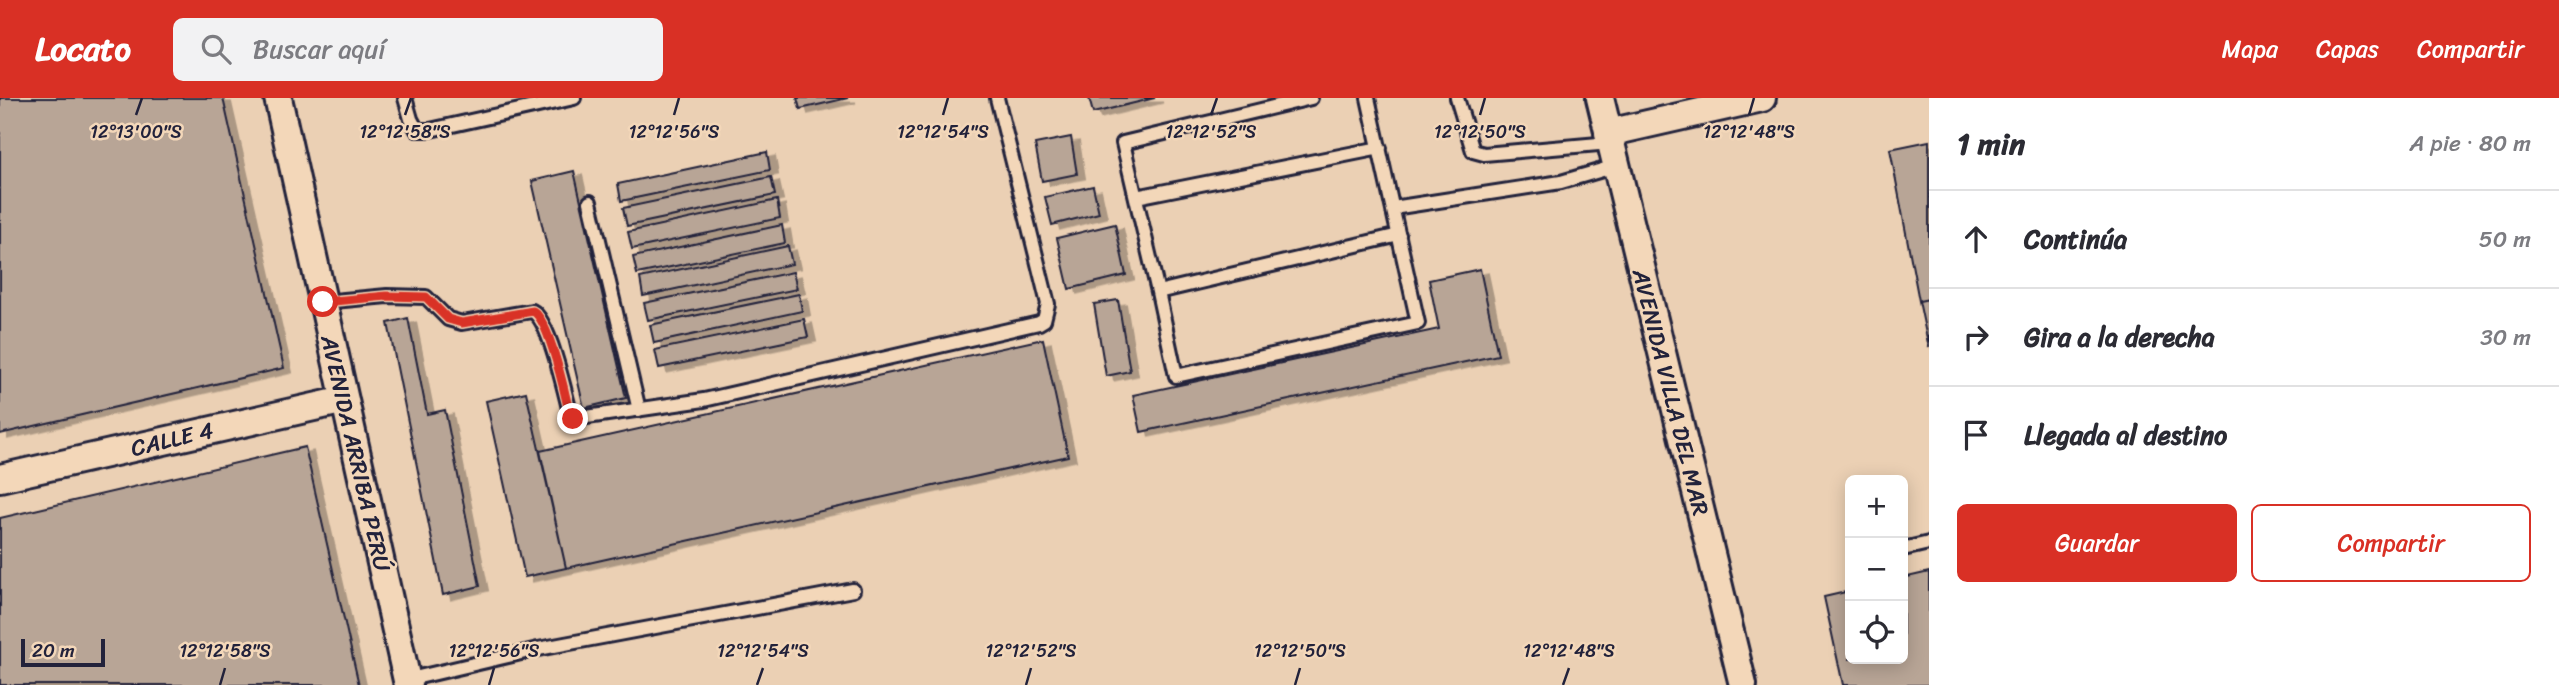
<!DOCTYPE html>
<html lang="es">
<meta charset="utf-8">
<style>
:root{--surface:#fff;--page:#f2f2f3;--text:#2b2b33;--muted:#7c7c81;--line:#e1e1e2;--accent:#d93025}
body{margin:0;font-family:Sriracha,sans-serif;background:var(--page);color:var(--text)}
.controls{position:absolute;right:21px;bottom:21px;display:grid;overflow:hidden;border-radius:10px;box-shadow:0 4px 18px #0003}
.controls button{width:63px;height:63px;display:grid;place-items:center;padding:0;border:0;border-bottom:2px solid var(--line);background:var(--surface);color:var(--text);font:35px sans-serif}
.scale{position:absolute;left:21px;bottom:18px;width:84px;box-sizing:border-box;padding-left:7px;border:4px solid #22223b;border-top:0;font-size:19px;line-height:24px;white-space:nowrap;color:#22223b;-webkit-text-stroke:5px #f3d7b9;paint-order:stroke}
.stop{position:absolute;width:21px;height:21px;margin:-16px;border:5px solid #d93025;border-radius:50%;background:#fff}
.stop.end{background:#d93025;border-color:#fff;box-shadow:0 2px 7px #0008}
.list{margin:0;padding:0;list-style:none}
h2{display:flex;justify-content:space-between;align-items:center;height:91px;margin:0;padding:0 28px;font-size:30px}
h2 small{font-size:23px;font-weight:400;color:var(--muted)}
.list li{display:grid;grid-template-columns:46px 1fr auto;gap:21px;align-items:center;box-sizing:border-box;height:98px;padding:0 28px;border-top:2px solid var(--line)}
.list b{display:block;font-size:26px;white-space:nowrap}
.list em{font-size:23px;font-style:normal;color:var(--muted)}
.actions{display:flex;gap:14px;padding:21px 28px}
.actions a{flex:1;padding:16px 0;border:2px solid var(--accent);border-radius:10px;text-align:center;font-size:24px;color:var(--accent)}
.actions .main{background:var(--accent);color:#fff}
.icon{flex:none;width:38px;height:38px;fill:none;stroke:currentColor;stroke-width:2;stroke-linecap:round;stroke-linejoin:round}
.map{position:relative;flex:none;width:1929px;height:587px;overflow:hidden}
header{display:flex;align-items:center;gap:42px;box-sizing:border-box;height:98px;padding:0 35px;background:var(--accent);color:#fff}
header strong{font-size:33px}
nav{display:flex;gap:38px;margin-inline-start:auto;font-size:24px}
.search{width:490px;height:63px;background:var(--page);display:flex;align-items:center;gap:18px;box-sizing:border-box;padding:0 24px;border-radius:10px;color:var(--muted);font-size:26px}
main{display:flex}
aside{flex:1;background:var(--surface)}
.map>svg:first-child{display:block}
.building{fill:#b8a596;stroke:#22223b;stroke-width:2;filter:url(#shadow)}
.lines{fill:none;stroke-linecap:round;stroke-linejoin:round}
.service-casing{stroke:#22223b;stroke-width:18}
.minor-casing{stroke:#22223b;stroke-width:32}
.service{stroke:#f3d7b9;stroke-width:12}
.minor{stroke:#f3d7b9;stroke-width:26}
.route{stroke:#d93025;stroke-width:9}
.ticks{fill:none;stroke:#22223b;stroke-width:2.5}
.labels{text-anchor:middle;stroke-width:5;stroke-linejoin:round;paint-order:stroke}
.street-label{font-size:23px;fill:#22223b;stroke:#f3d7b9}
.ticks-label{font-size:18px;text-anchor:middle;fill:#22223b;stroke:#f3d7b9;stroke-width:5;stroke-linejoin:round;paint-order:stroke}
</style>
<header>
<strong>Locato</strong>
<div class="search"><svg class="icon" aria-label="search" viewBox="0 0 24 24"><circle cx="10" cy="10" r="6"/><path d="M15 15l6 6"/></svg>Buscar aquí</div>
<nav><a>Mapa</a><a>Capas</a><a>Compartir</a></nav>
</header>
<main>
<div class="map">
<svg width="1929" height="587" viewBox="0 0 1929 587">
<defs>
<filter id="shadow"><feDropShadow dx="8" dy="4.5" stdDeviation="0" flood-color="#0004"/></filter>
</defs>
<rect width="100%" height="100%" fill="#ebd0b4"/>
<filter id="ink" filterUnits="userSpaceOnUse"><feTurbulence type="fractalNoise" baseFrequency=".0143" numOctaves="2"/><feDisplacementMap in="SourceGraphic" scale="14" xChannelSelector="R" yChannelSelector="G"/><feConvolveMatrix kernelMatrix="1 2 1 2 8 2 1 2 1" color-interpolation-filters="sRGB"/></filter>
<g filter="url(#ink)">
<!-- building -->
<path class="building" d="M0 0H223L284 270 0 336Z
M797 0H848L800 11Z
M1089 0H1155L1093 15Z
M1071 39 1077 76 1042 83 1035 46Z
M1929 43V201L1919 203 1890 51Z
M767 54 770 72 621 103 618 86Z
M574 73 626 300 584 310 532 83Z
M771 79 775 97 627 128 623 110Z
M1093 88 1099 115 1052 127 1045 99Z
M777 102 780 120 632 151 628 134Z
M1115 126 1126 177 1069 191 1057 140Z
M782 127 785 145 637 176 633 159Z
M788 148 792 166 643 198 640 180Z
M1480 171 1498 257 1141 334 1133 297 1439 231 1429 182Z
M793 174 797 191 648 222 644 205Z
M799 196 802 213 654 245 650 227Z
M1929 201V250L1919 203Z
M1118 202 1130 273 1106 278 1094 206Z
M408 220 427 316 445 312 480 488 443 497 388 225Z
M804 221 808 239 659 270 655 252Z
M1043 241 1068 358 566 470 540 353Z
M526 294 566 470 525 479 486 303Z
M305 349 359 587H0V420Z
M1929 474V587H1843L1824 499 1850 493V561H1903V480Z"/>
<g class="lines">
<!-- service casing -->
<g class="service-casing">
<path id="service" d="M405 0 411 21 417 32H430L574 0
M1311 0 1123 45 1158 194 1399 137
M1457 0 1473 53 1484 56 1610 45
M1136 99 1380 50
M590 104 639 312
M1393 110 1561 84 1616 68
M1158 194 1176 278 1418 225 1368 0
M323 204 387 198 426 199 448 221 462 225 532 213C549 221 566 298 571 319L573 321 704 302 1039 225 1044 222 1048 206 997 0
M1903 451 1929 445
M406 582 538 551 853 492"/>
</g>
<!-- minor casing -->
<g class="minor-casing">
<path id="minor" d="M278 0 408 587
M1600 0 1743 587
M1608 35 1762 0
M0 380 345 302"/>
</g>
<!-- service -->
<use href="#service" class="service"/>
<!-- minor -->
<use href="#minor" class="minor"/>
</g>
</g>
<g class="lines" filter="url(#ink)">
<!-- route -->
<path class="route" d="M323 204 387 198 426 199 448 221 462 225 533 213C549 221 566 299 570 319L573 321"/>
</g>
<!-- ticks -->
<path class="ticks" d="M136 17 142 0M405 17 411 0M674 17 679 0M943 17 948 0M1211 17 1217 0M1480 17 1485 0M1749 17 1754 0M220 587 225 570M489 587 494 570M757 587 763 570M1026 587 1031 570M1295 587 1300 570M1563 587 1569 570"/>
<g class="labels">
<!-- street labels -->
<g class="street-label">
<text transform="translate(1671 294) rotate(76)" y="8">AVENIDA VILLA DEL MAR</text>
<text transform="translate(172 341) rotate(-13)" y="8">CALLE 4</text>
<text transform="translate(356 355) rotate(77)" y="8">AVENIDA ARRIBA PERÚ</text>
</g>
</g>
<g class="ticks-label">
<text x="136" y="40">12°13'00"S</text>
<text x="405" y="40">12°12'58"S</text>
<text x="674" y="40">12°12'56"S</text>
<text x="943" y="40">12°12'54"S</text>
<text x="1211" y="40">12°12'52"S</text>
<text x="1480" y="40">12°12'50"S</text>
<text x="1749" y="40">12°12'48"S</text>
<text x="225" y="559">12°12'58"S</text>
<text x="494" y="559">12°12'56"S</text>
<text x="763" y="559">12°12'54"S</text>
<text x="1031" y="559">12°12'52"S</text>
<text x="1300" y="559">12°12'50"S</text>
<text x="1569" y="559">12°12'48"S</text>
</g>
</svg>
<div class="controls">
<button>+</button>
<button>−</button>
<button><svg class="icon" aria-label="locate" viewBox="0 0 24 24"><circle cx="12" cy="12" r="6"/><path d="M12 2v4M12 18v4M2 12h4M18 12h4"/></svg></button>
</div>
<div class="scale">20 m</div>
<div class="stop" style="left:323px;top:204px"></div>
<div class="stop end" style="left:573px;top:321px"></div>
</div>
<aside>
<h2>1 min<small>A pie · 80 m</small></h2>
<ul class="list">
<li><svg class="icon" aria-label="ahead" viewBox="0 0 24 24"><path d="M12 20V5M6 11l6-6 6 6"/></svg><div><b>Continúa</b></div><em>50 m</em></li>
<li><svg class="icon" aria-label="right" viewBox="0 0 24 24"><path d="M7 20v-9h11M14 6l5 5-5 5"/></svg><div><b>Gira a la derecha</b></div><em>30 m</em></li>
<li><svg class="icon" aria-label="arrive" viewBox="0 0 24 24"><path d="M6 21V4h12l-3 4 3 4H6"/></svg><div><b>Llegada al destino</b></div></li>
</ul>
<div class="actions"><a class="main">Guardar</a><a>Compartir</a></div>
</aside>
</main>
